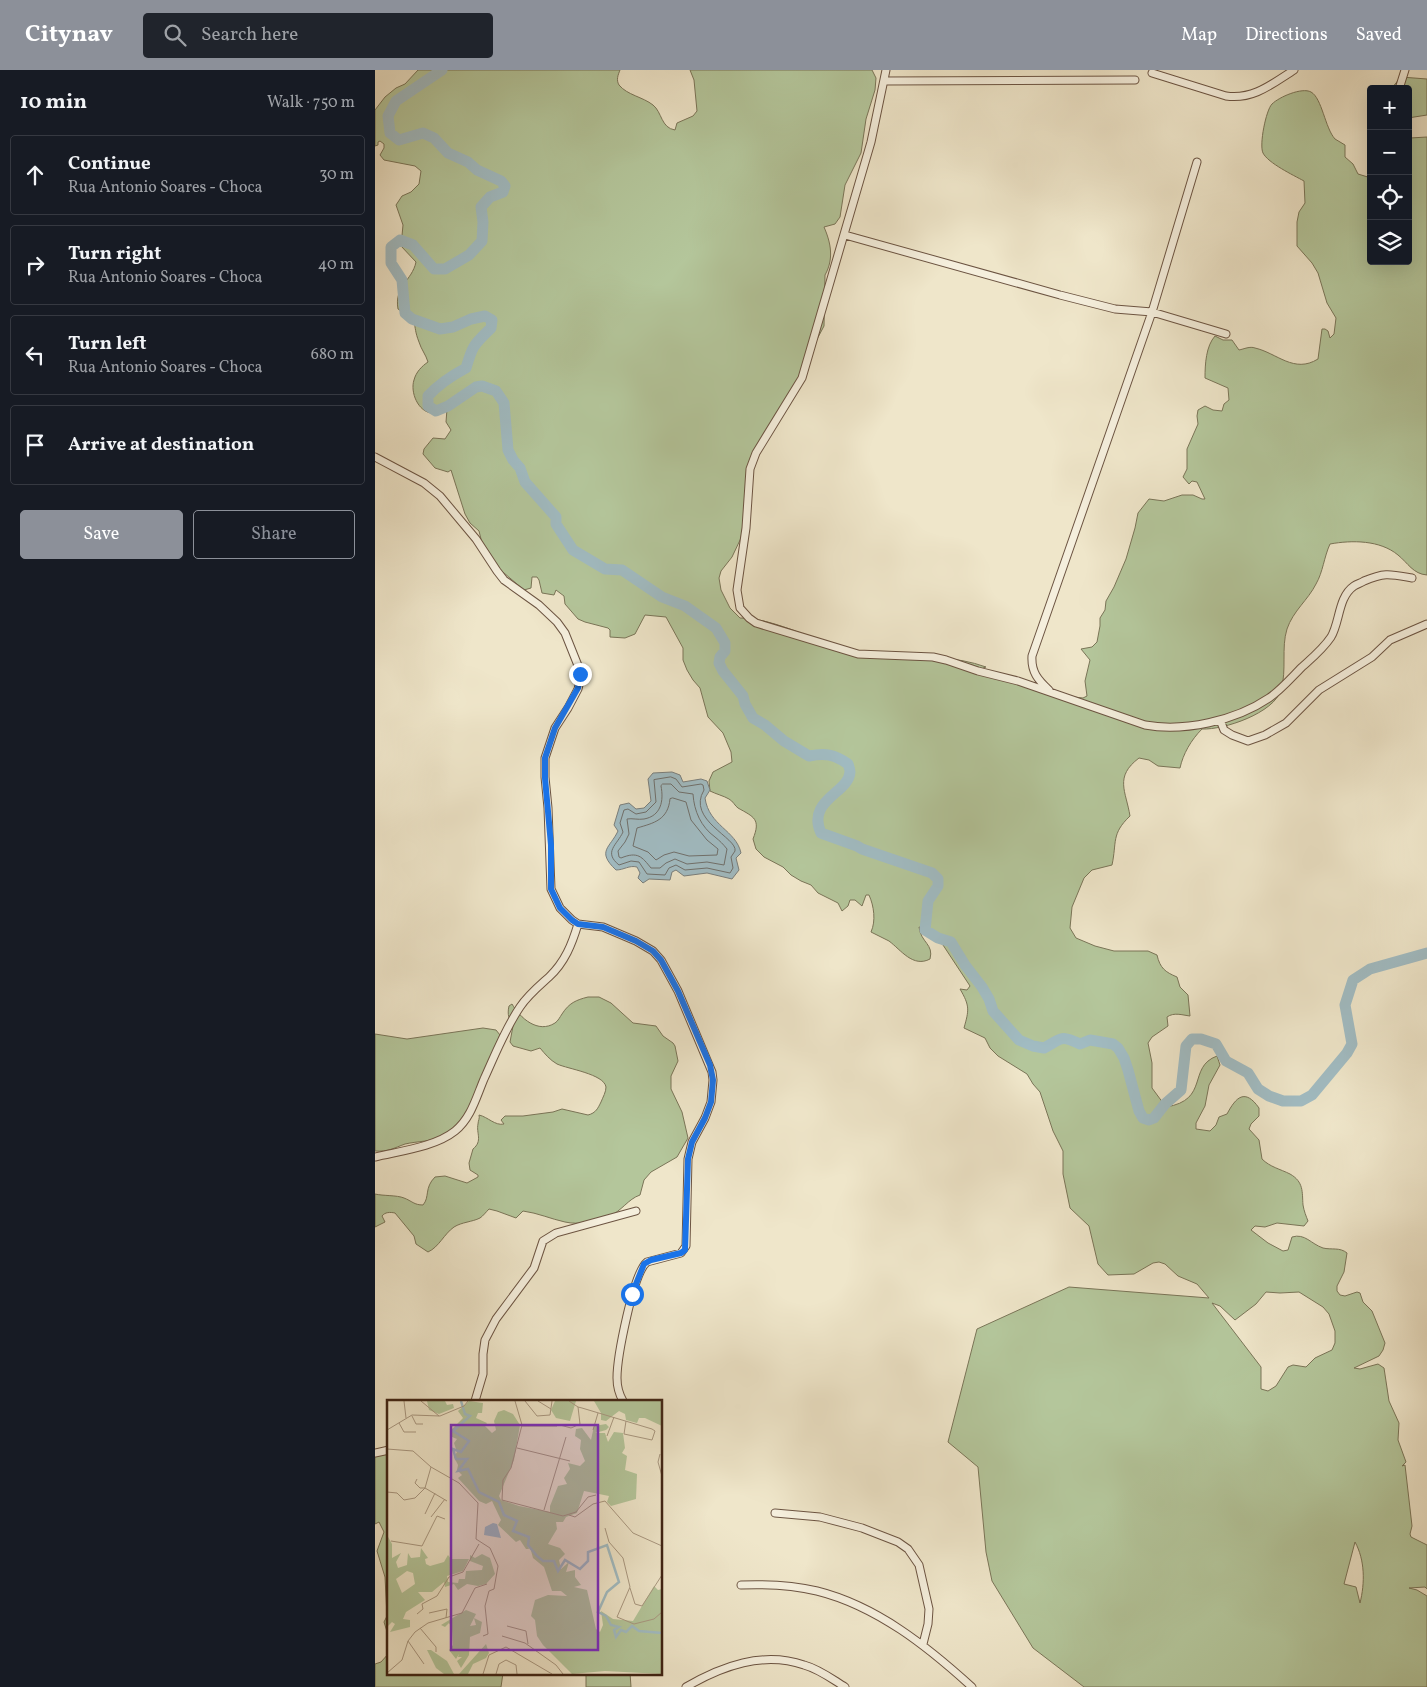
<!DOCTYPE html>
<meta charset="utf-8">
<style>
:root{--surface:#171b24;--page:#20242c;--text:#f1f3f6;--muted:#9ea1a6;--line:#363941;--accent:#8c9099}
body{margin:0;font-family:Vollkorn,serif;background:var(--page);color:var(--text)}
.controls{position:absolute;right:15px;top:15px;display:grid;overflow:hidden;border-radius:5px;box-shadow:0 5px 20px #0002}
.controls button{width:45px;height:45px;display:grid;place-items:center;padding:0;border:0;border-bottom:1px solid var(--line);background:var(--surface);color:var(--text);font:25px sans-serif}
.stop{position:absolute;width:15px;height:15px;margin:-11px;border:4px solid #1a73e8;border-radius:50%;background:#fff}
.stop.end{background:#1a73e8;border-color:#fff;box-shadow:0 1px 5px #0008}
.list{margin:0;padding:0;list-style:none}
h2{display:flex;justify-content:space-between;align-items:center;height:65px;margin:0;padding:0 20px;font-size:21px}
h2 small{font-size:16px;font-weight:400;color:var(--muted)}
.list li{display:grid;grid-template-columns:32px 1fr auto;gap:15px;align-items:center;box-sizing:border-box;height:80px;margin:0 10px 10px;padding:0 10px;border:1px solid var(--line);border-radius:5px}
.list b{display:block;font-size:19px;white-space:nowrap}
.list p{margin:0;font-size:16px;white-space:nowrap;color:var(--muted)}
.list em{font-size:16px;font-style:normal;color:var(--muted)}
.actions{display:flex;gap:10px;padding:15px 20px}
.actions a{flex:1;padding:11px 0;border:1px solid var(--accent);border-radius:5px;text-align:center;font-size:18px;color:var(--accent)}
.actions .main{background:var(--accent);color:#fff}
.icon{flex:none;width:28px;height:28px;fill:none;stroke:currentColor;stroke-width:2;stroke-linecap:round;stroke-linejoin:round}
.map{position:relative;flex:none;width:1052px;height:1617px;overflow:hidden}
header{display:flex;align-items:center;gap:30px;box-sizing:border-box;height:70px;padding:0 25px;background:var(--accent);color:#fff}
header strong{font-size:24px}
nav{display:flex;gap:28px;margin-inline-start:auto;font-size:18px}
.search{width:350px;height:45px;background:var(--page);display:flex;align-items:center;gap:12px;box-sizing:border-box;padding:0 18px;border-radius:5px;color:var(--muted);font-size:19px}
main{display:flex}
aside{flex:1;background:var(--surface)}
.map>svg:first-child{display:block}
.green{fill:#b4c69b;stroke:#7a7558;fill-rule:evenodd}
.water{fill:#a1bcc3;stroke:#7a7f7d}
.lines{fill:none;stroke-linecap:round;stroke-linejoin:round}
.shore{stroke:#70706c;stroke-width:1}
.river{stroke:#a1bcc3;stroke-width:11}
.minor-casing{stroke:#6c5442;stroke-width:9}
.minor{stroke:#f5efdd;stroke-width:7}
.route{stroke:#1a73e8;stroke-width:6}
.inset-river{fill:none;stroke:#a1bcc3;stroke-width:2.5}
.inset-road{fill:none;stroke:#a99881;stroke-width:1}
.view{fill:#7b2cbf;fill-opacity:0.15;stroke:#7b2cbf;stroke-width:2.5}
.inset-edge{fill:none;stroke:#402414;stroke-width:2.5}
</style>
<header>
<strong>Citynav</strong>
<div class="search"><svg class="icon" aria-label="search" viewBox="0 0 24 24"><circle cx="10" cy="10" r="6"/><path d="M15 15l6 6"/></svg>Search here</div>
<nav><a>Map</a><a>Directions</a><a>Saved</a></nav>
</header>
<main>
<aside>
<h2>10 min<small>Walk · 750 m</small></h2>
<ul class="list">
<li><svg class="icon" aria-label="ahead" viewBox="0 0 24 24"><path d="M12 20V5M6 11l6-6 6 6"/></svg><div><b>Continue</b><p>Rua Antonio Soares - Choca</p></div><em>30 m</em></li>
<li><svg class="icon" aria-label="right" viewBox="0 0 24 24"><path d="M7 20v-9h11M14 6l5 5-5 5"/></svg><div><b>Turn right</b><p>Rua Antonio Soares - Choca</p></div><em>40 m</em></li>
<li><svg class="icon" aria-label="left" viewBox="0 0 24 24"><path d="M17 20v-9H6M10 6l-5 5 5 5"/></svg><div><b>Turn left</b><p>Rua Antonio Soares - Choca</p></div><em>680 m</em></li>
<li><svg class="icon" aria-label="arrive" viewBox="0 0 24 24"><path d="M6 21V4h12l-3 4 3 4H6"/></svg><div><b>Arrive at destination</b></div></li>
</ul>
<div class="actions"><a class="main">Save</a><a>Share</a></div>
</aside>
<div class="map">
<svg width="1052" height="1617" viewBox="0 0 1052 1617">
<rect width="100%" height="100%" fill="#efe6ca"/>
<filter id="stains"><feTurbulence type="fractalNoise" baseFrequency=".004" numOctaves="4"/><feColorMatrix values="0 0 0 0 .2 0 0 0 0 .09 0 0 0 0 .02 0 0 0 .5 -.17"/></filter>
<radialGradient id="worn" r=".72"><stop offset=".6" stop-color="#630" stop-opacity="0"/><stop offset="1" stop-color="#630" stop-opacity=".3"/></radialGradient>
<!-- green -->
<path class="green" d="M43 0H245C243 5 241 10 244 15 252 25 268 27 278 35 287 42 286 58 300 60L302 53 318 46 322 41 319 10 315 0H497L501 8 500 20 491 49 486 83 470 115 465 147 460 154 449 157C456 173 459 189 450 205L449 256 440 273 414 333 379 384 366 468 357 487 346 501 344 508 346 520 355 538 365 548C401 548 446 574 482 584 492 587 505 586 516 586 548 587 581 586 611 597L608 598 609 600 646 612 663 614 699 627 708 628 712 626 710 611 715 590 706 579 717 577 722 572 725 556V548L730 540 731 531 739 517 751 489 760 458 763 443 774 429 789 431 807 425H818L827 429H830L822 412 817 411 814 414 808 407 812 399V379L823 354 822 346 823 340 830 336 838 340 847 341 849 334 854 330 853 318 830 308C830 294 831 276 840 266L848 270H857L864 280C869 279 875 276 880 278 902 283 919 304 943 289L947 259H950L953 261 955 268 959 264 961 248 952 233 943 203 937 193 922 176V152L924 142 930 133 929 111C918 105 893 93 888 83 884 75 891 40 897 34 904 27 927 17 936 22 947 28 950 58 960 69 963 71 967 73 970 75V87L978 94 983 104 996 108V191H1033V65L1035 68 1052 67V505C1038 504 1033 493 1023 485 1005 470 977 470 955 474 949 487 948 502 941 514 933 530 918 541 912 559 906 578 912 600 906 620 899 643 849 660 827 659 816 670 808 684 805 698L783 696 774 690 764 688C739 707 751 721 755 746 736 764 742 772 737 795L717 800 709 808 697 837 695 858 701 868 720 876 739 881H773L782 885C785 898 790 902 802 907L805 917 813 925 815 946C807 945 799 942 792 947L793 956 777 967 773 973 777 993V1018L791 1037C835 1030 812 997 842 986L845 995 834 1015 830 1036 821 1053V1059L835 1061 841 1055 844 1047 852 1044C861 1027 870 1018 884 1038V1046L876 1054 874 1059 884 1070 887 1089C895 1097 905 1099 915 1104 929 1112 927 1122 928 1135 929 1141 931 1146 933 1151L929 1156 902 1153 890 1157 880 1156 876 1160 893 1173 908 1181 913 1180 917 1167C930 1163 936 1174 948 1178 956 1180 965 1177 972 1183L969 1202 962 1216V1221L965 1225 970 1226 982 1222 985 1223 988 1232 997 1241 1010 1273 1008 1280 1004 1286 979 1298 985 1299 1003 1294 1009 1298 1014 1331 1024 1353 1023 1370 1031 1392 1027 1396 1030 1395 1037 1456 1035 1464 1036 1467 1052 1475V1519L1050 1517 1034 1518 1042 1520 1052 1526V1617H709L658 1578 617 1511 611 1482 603 1397 573 1372 602 1259 694 1217 834 1228 822 1214 803 1206 790 1194 784 1192 778 1193 759 1204 733 1205 723 1194 714 1156 695 1138 688 1104V1081L678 1061 665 1022 658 1014 652 1004 623 986 615 978 610 968 589 958C594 940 595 936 585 919L592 920 595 916 568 875 548 858 544 857C546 873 559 874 555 889 538 898 526 880 514 871 508 868 502 865 496 862 501 851 499 836 494 825H491L487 836 480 830H475L473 836 467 841 463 833 443 823 436 815 426 811 416 805 408 797 389 787 381 779 378 769C386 749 379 747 363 738 360 736 358 731 354 729 349 726 341 724 335 721L334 711 338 702 357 692 356 682 348 663 333 647 325 618 318 610 312 600 308 590V578L291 547 270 545 260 564 250 568 235 567V560L233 558 210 552 203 549 190 534 189 526 181 520 179 525 167 523 164 510 162 507H157L156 518 149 520 122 497 109 481 104 461 95 453 90 444 76 400 73 402 60 398 48 384 49 379 58 368 70 369 76 360 71 352 72 339C67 339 62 343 57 343 43 342 35 322 39 310 41 302 47 296 53 292 51 285 46 279 44 272 36 252 46 253 23 239 19 216 37 211 41 192L26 176 28 155 21 135 27 126 36 122 44 114 46 101 40 96 9 90 5 85 9 78V74L5 71 3 72V75L0 76V40L10 27 21 18 30 14ZM891 1222 905 1223 924 1222 948 1237 954 1244 960 1261V1273L957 1280 940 1288 931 1297 918 1295 913 1297 901 1316 893 1321 886 1319V1297L837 1233 845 1236 860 1250 881 1234ZM980 1472C990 1490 990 1513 985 1533L981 1517 969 1514Z
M1026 7 1052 9V45L1033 48V19H1016Z
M213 927H224L236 933 258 953 281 956 288 966 298 973 300 976 303 991 296 1006V1019L307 1042 313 1068 302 1087 276 1102 269 1110 265 1125C253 1129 247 1141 233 1147 221 1152 203 1155 190 1152 176 1149 163 1143 148 1141L141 1148 122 1141 114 1139C111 1142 108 1146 105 1148 97 1152 87 1152 79 1157 69 1164 64 1177 53 1182L41 1174 39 1166 20 1143C15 1142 10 1142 7 1146L10 1152 0 1157V1124C8 1126 22 1125 29 1128 37 1131 39 1135 48 1135 55 1127 49 1118 60 1107L70 1106 92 1113 103 1107V1105L95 1100 94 1093 98 1079C108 1071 101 1063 103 1054 103 1051 105 1048 104 1045 113 1047 120 1056 129 1054L126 1050 130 1046H148L178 1042 187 1039 213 1045C221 1043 223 1038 226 1032 228 1027 231 1022 231 1017 229 1004 193 999 182 994 175 990 170 984 165 978L156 981 138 976 135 972 138 956C134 949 132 945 134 936L137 934C145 948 163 964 180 953 183 951 185 947 187 944 194 933 201 930 213 927Z
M108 958 121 960 125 965 88 1051C81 1055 76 1062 69 1065 57 1072 43 1071 30 1074 19 1078 13 1082 0 1081V964L32 969Z
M14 1381V1568L9 1552 12 1546 10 1507 2 1481 9 1462 4 1452 0 1454V1384Z
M14 1583V1603H128L126 1617H0V1594L6 1592Z
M211 1603H255L256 1617H211Z"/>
<!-- water -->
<path class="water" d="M297 702 305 705 308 712 326 709 332 711 335 720 330 728C334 756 361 760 366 783L361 788 364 800 357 809 332 803 309 806 301 800 297 802 295 810 274 809 268 813 263 808 265 803 262 797C254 795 249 800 241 800 221 781 235 778 243 761L239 755 245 735 254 733 261 739 269 738 276 731 273 709 278 703Z"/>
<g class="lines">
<!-- shore -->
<path class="shore" d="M296 707 301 709 307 717 326 714 328 715 329 720C311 750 363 768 360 781 359 783 357 785 356 787L358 798 355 803 332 798 310 800 301 795 294 798 290 805 272 804 264 792 256 791 244 795C228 782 242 775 248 762L245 753 249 740 253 739 261 744 271 742 281 732 279 710Z
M288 714H296L304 722 318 724C319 741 326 757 340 767 345 771 348 774 352 779L349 795 332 792 312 794 300 789 291 793 285 798H276C267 787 263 781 246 788L244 787 243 781 250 772 254 764 252 749C257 748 263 750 269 749 286 746 289 731 286 716Z
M298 728 311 732 316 750 332 770 343 779 342 785 314 786 299 782 289 785 281 790 273 782 258 776 262 758C279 753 293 750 295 729Z"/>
<!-- river -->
<path class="river" d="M67 0 21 31 13 46 15 63 24 70 48 63 59 68 73 83 93 92 102 100 126 111 130 116 128 122 115 127 106 137 108 152 107 171 94 185 70 199H59L38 175 25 170 16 177V193L27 210 30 243 37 249 65 259 78 257 96 249 110 246 117 250 116 258C99 275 98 274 91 298 76 306 64 314 53 326V336L61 341 73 336 101 317 107 316 121 321 129 333 133 380 138 390 145 398 150 412 181 447V454L198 480 230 499 247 500 287 527 310 536 341 558 350 573V581L345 587 344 593 348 601 368 626 370 634 378 648 390 655 409 671 434 686C450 683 459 684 473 694 474 697 475 699 475 702 474 723 431 730 446 763L482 776 487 779 557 803 563 809V816L553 831 550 860 563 868 576 872 590 895 607 917 614 929 618 941 644 970 658 976 669 978C687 969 684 964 705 974L715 970 738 974 743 978 749 988 753 1000 764 1041 768 1048 774 1050 779 1048 790 1034 806 1020 811 976 817 969H826L841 974 851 991 873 1003 883 1019 894 1026 908 1031H926L937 1025 972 983 977 974 970 935 978 910 995 899 1052 883"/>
<!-- minor casing -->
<g class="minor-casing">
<path id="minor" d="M511 0 496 72 427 308 381 383 375 399 371 458 362 520 365 538 374 548 381 553 483 584 558 587 571 590 603 601 643 611 770 655C809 662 860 651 894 628 906 620 916 608 927 597 937 588 948 579 956 567 965 552 963 527 979 516 982 514 986 513 989 511 1010 502 1015 504 1037 508
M777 3 851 26C878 30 897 14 919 0
M510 11 760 10
M1024 19 1030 0
M470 165 685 225 740 239 777 242 851 264
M0 387 49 413 65 426 101 469 122 501 129 510 164 535 182 552 190 563 204 598 205 611 203 619 193 638 180 658 170 688V707L173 738 176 819 185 838 197 850 203 854 228 857 261 871 278 881 286 890 303 921 337 1002 338 1010 336 1032 330 1048 317 1072 313 1089 311 1176 306 1183 272 1192C258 1203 242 1288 242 1308 242 1316 244 1324 248 1331
M674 620C663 610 656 602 657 586L777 242 822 92
M845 650 849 660 857 665 873 671 890 665 911 653 944 620 997 587 1015 570 1052 554
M0 1087C25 1081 60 1077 80 1061 96 1048 101 1028 109 1009 120 985 130 959 145 937 153 925 164 916 174 907 190 892 197 874 203 854
M100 1331 108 1304V1284L110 1270 121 1249 159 1198 168 1171 181 1163 261 1141
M0 1383 14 1380
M400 1443 445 1447 487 1458 523 1472 533 1479 544 1495 554 1539 553 1554 548 1574
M366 1515C392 1514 417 1515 442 1521 502 1536 553 1577 597 1617
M311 1617C347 1596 388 1581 429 1595 444 1599 457 1609 470 1617"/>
</g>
<!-- minor -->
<use href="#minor" class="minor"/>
</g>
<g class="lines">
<!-- route -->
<path class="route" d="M205 604 203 618 180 658 170 688V708L176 775V819L185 838 197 850 203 854 228 857 261 871 278 881 286 890 303 921 335 995 338 1010 336 1032 330 1048 317 1072 313 1089 310 1180 306 1183 276 1190 269 1194 257 1224"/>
</g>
<!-- overview -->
<g transform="translate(12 1330)">
<rect width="275" height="275" fill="#efe6ca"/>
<path d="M36 1H58L60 5 66 4 67 8 52 14 42 10 40 1ZM82 1 96 3 95 13H91L89 18 100 23 98 26 105 33 109 30 107 21 111 12 117 10 126 14 133 25 127 60 112 96 114 100 132 106 163 112V106L171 86 180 84 177 78 183 69 181 63 193 66 198 61 193 49 194 40 188 36 189 29 195 28 204 40 207 26 219 24 222 27 219 30 208 33H218L221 42 227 32 236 33 238 48 235 53 240 56 238 70 250 74 249 99 224 106 220 102 222 96 197 91 190 113 179 117 176 122H169L170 129 161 144 173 148 178 154 172 160 174 169 182 162 179 172 188 170V177L194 185 187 187 200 190 209 229 213 232 216 225 214 211 226 219 246 221 267 186 271 190 275 189V274L218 271 185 274 156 245 150 236 148 220 144 216 148 200 161 195 180 196 174 191H165L157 167 146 158 143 147 140 144 142 149H139L133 140 129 142 111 125 114 120 105 101 99 104 92 101 71 78 75 75 70 70 71 65 67 57 70 52 67 43 70 39 65 37 63 31 76 18 71 11ZM168 1H189L183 21 169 18 164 10ZM207 1H275V26L258 18H252L250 23 239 20 238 14 232 11 219 21 214 20V13ZM0 135 5 144V158L14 153 9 162 11 168 20 165 21 153 24 158 33 157 34 148 41 158 38 159 39 164 43 166 57 162 61 155 64 159H82L76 171 60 176 61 182 71 183 72 179H78L79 171 95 170 96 166 83 161V155L88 158 95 154 103 158 108 174 99 184 91 186 80 184 71 190 67 184 58 187 57 182 45 192H31L38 200 19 212 16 219 23 220V227L3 232 8 224 5 222 0 227ZM20 171 26 173 28 184 15 193 9 179ZM79 210 89 214 83 226 89 225 87 218 95 222 93 233 83 237 82 255 74 268 70 261 75 257H71L72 254 69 259 62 250 66 245 65 228 62 223 58 227 54 225ZM99 244 102 253 99 258 86 264 81 274H72ZM40 250H44L60 261 67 274H57L49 268Z" fill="#b4c69b" fill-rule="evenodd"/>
<path d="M106 123 110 124 114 138 97 135 98 127Z" fill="#a1bcc3"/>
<path class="inset-river" d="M74 1 78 14 83 16 66 31 82 41 74 52 66 49 69 59H80L71 71 81 69 92 92 112 102 117 115 130 121 126 131 142 137 141 145 150 156 156 161H167L171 171 178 160 193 169 201 161V152L220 145 232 182 220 192 211 212 219 216 224 225 232 227 227 230 229 237 234 230 239 232 245 226 252 231 275 233"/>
<path class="inset-road" d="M17 1 19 18M34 1 52 16M128 1 135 25 124 68 116 80 115 100 176 116 189 112 201 97 209 95M138 1 150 16 163 15 165 1M151 1 164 9M182 1 191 7 195 8 265 29 268 31 265 40 237 34 239 21M25 16 29 24H36M12 23 17 32H29M173 25 184 28 193 24 191 7M135 26H170M0 30 25 15 53 16 77 6 81 1M206 30 211 13M220 36 227 17M130 48 183 61M0 49 26 51 44 67 72 83 91 103 89 139 103 148 111 166 107 189 102 191 98 206 101 234 96 236M273 54 271 62 275 76M30 79 28 83 33 88H38L60 101M0 92 10 93 17 100 28 98 38 88 44 67M157 110 179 37M38 114 48 93M182 115 188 117 206 104 218 101 246 133 275 146M44 117 58 99M218 128 222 142 236 158 243 187 230 217 247 224 267 219 275 212M4 141 35 146 50 116 58 119M243 188 248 204 255 206 275 175M42 213 60 209 59 218M30 214 36 209 35 204 50 196 62 177 76 172 92 144M120 226 139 231 141 244M33 228 49 247V252M115 236 138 243 169 265 176 274M21 241 37 264M0 273 15 260 21 241 28 232 41 223 75 213 88 188 100 184M96 274 102 255 119 247 165 274M109 274 112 264 119 260 129 265 130 274"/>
<path class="view" d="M64 25H211V250H64Z"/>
<rect width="275" height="275" class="inset-edge"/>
</g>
<rect width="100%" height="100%" filter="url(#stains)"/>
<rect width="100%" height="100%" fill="url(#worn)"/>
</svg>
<div class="controls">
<button>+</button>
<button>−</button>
<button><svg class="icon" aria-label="locate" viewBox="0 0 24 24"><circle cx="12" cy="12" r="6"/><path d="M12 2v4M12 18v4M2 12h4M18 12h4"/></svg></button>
<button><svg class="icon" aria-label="layers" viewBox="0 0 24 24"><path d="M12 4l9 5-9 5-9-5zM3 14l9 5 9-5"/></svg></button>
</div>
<div class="stop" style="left:257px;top:1224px"></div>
<div class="stop end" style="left:205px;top:604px"></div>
</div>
</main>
